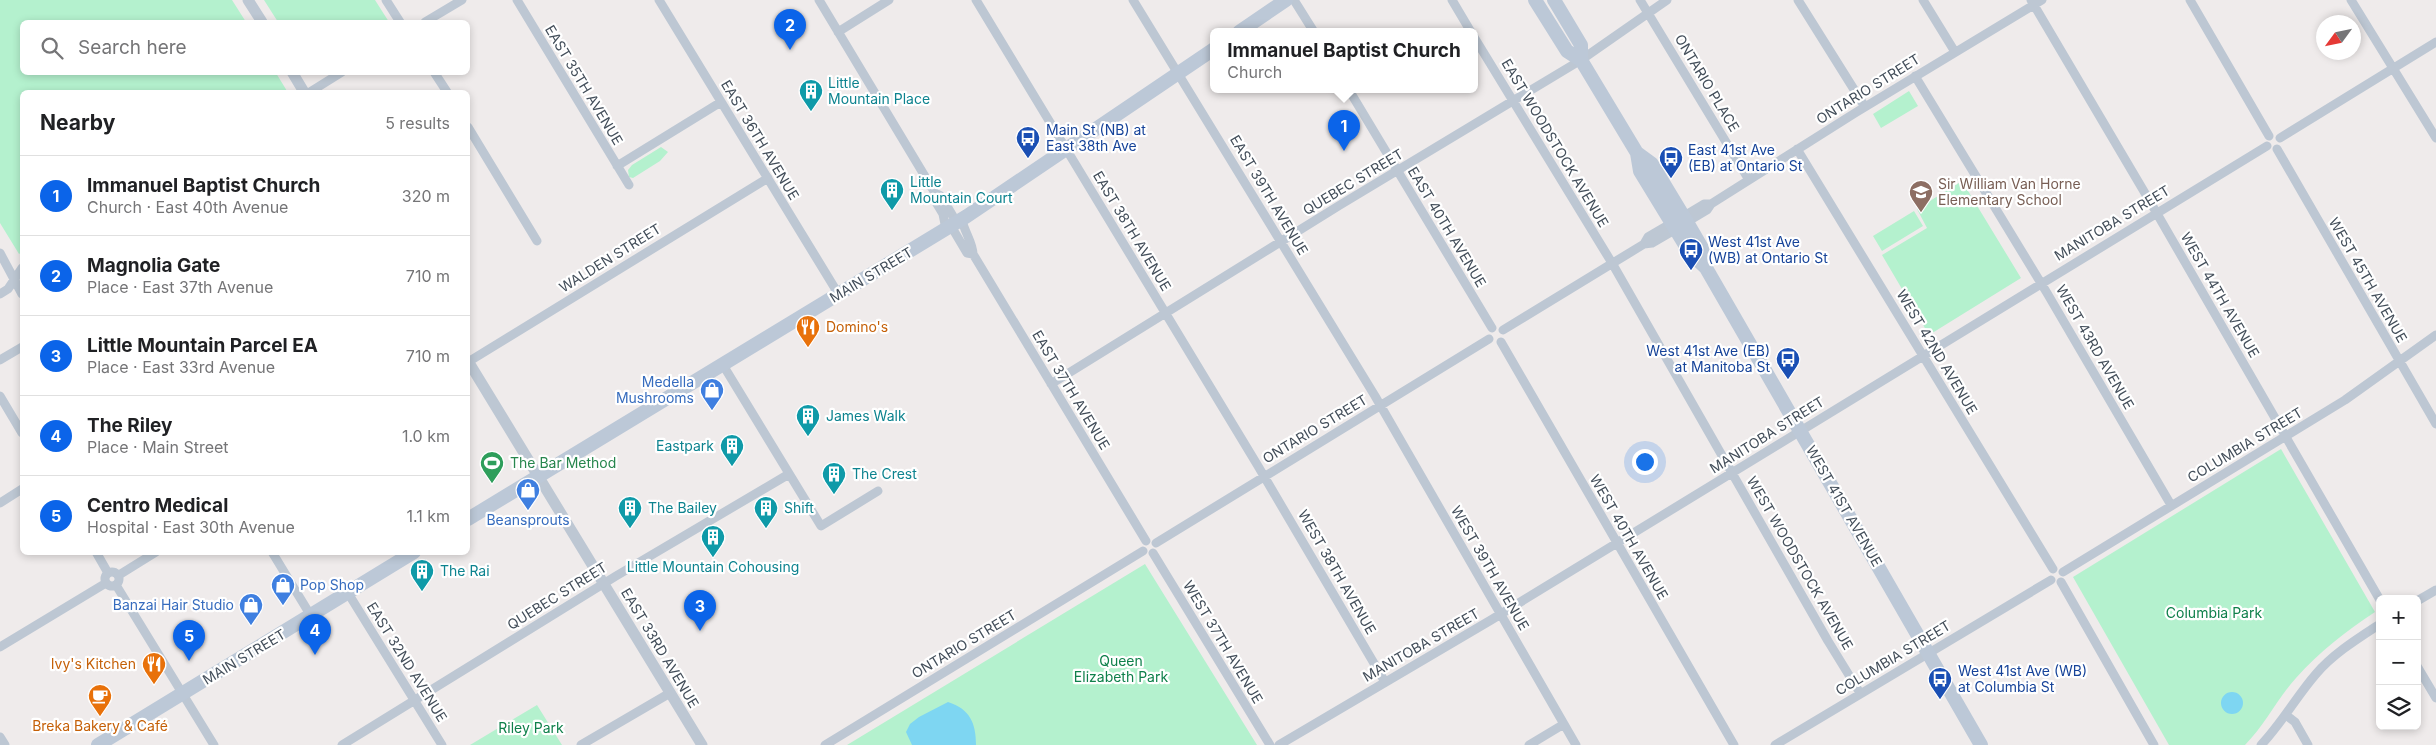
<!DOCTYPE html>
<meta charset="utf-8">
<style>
:root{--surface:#fff;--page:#f2f2f2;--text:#202124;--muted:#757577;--line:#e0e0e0;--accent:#0b64e9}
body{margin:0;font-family:Inter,sans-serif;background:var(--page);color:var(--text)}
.controls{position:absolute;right:15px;bottom:15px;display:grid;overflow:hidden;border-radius:8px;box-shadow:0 2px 8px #0003}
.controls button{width:45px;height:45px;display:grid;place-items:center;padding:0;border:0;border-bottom:1px solid var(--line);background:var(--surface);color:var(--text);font:25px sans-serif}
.compass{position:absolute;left:2316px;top:15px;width:45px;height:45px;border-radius:50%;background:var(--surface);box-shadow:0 2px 8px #0003;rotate:237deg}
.you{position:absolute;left:1644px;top:461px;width:18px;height:18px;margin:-12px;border:4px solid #fff;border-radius:50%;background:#1a73e8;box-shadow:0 0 0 8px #1a73e833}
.badge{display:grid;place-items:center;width:32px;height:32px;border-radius:50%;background:var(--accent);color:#fff;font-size:16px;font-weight:700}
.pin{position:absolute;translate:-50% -41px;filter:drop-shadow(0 1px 2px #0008)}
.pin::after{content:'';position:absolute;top:26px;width:18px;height:15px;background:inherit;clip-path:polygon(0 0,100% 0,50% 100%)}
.popup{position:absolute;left:1210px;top:28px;width:268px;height:65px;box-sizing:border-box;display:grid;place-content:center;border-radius:8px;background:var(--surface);filter:drop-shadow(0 1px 4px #0005);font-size:16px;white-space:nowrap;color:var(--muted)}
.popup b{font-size:19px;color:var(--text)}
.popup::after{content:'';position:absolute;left:50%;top:100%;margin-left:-10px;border:10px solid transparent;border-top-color:var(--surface)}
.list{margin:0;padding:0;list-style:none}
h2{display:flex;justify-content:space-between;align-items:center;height:65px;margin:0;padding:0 20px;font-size:21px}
h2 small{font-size:16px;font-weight:400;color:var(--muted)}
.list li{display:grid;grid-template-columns:32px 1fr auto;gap:15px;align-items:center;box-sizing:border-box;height:80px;padding:0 20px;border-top:1px solid var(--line)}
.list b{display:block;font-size:19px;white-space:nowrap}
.list p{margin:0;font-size:16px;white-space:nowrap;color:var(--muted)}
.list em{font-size:16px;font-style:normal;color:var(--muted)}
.icon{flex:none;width:28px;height:28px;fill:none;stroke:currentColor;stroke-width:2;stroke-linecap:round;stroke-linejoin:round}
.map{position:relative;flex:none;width:2436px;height:745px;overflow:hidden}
.search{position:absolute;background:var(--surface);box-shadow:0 2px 8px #0003;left:20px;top:20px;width:450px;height:55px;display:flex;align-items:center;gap:12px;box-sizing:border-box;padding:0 18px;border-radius:8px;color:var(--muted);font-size:19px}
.panel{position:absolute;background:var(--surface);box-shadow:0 2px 8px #0003;left:20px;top:90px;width:450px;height:465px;border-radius:8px}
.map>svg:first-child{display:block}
.green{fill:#b4f1ce}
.water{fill:#7ed6f2}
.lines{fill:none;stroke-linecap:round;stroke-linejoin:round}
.minor{stroke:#bdc7d3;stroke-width:9}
.tertiary{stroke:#bdc7d3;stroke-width:11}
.secondary{stroke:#bcc8d7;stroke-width:14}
.labels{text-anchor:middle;stroke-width:4.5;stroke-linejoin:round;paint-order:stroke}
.culture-label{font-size:14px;fill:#0d838f;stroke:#fff;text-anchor:start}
.street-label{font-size:14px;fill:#434e5a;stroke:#fff}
.transit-label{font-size:14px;fill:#164399;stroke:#fff;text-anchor:start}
.education-label{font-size:14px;fill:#785e54;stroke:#fff;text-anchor:start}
.food-label{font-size:14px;fill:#c56008;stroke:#fff;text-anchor:start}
.shop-label{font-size:14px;fill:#366cbe;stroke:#fff;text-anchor:end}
.leisure-label{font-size:14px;fill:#27864d;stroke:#fff;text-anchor:start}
.park-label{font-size:14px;fill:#0f804b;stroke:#fff}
</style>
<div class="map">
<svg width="2436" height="745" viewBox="0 0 2436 745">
<rect width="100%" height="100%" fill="#efebeb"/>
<!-- green -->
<path class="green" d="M0 0H232L246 22H22V72L276 73 287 91 284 92H22V252L19 254 0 223Z
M264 0H375L389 22H278Z
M1909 91 1918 106 1881 128 1873 114Z
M661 147 668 152 660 161 633 178 629 177 628 170 632 165Z
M1962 181 2021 278 1929 335 1882 255 1927 228 1917 209Z
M1914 211 1923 226 1882 251 1873 236Z
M2281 449 2375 612C2346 631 2319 652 2296 678 2277 699 2265 725 2245 745H2169L2073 577Z
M1145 564 1257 745H847Z
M537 705 562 745H470Z"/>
<!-- water -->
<path class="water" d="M2221 703a11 11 0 1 1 22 0a11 11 0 1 1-22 0Z
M948 702C970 709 976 723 976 745H912L906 732 910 724 919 717Z"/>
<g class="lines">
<!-- minor -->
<path class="minor" d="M386 0 400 22
M517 0 629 185
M659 0 839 295
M819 0 935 193 941 196 957 223
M976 0 1258 466 1385 682
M1133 0 1375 396 1576 745
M1294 0 1314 32
M1452 0 1471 32
M1640 0 1749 180
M1798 0 1865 107
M1923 0 1955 52
M2031 0 2152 205 2380 600
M2190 0 2269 136
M2351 0 2436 138
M425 22 462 0
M838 32 889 0
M1474 37 1612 263 1828 641 1860 693
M434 72 447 92
M1915 76 2047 293 2171 505
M1349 90 1492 328
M310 92 342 72
M468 127 537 241
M2280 138 2436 42
M1797 149 2053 569
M2277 149 2436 424
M617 166 721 102
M935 193 934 199 943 214 946 229
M1684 216 1704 204H1711
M962 220C964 231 973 243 973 254L1146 541
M1687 222 1707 210 1711 204 1855 113 2042 0
M951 226 967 253 973 254
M1644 244 1648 237 1672 223
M0 253 22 294
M0 294 8 289 22 268
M1503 330 1644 244 1652 243 1676 229
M1501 342 1734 745
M0 360 22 347
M468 362 768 178
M723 365 821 526 878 491
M1051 384 1340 205 1581 60 1667 0
M0 396 22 433
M0 503 22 489
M1156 543 1489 339
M96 552 108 573
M272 552 311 616
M1153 553 1270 745
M105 579a7 7 0 1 1 14 0a7 7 0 1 1-14 0Z
M2063 572 2345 400 2436 335
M119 575 156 552
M2061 582 2154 745
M116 585 214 745
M348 593 442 745
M2417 601 2436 590
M0 647 106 583
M2417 666 2436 698
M2286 715 2295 722 2308 745
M0 737 5 745
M342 745 616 576 789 474
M581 745 670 693
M825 745 1143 551
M1279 745 1491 620 2267 146
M1529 745 1564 724
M1775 745 2051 580
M2261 745C2282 723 2296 697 2316 674 2333 654 2357 639 2380 624"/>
<!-- tertiary -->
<path class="tertiary" d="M248 0 262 22
M292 72 304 92
M468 361 702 745"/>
<!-- secondary -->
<path class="secondary" d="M1535 0 1567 51 1581 60 1637 153 1640 171 1690 253 1706 268 1981 745
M1554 0 1581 45V60
M1239 32 1286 0
M1637 153 1652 164 1687 222 1702 248 1706 268
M468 519 967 216 1214 49
M98 745 414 552"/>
</g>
<!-- icons -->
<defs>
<g id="building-pin" transform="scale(1.25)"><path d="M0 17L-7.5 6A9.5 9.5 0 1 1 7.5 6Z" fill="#0f9aa8" stroke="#fff"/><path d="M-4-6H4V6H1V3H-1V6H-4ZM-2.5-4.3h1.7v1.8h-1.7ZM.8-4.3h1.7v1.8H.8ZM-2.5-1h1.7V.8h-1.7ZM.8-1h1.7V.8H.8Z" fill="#fff"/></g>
<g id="bus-pin" transform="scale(1.25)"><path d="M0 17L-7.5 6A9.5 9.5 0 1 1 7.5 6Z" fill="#1a4fb4" stroke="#fff"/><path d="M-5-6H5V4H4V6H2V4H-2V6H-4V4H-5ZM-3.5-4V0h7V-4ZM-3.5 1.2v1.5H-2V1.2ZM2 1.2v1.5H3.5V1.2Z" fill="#fff"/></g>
<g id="school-pin" transform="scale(1.25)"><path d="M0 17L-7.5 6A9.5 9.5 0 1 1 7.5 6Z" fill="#8d6e63" stroke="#fff"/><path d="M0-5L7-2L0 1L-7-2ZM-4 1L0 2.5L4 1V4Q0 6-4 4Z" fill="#fff"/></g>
<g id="restaurant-pin" transform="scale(1.25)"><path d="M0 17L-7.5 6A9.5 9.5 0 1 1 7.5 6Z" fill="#e8710a" stroke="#fff"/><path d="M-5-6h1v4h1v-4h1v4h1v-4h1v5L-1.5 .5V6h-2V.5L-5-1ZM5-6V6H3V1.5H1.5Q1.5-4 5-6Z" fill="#fff"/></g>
<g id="shop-pin" transform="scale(1.25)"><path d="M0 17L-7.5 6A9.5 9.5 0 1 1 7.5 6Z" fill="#3f7fe0" stroke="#fff"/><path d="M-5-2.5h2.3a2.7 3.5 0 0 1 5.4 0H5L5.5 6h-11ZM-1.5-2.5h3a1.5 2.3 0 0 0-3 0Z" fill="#fff"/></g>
<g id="stadium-pin" transform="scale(1.25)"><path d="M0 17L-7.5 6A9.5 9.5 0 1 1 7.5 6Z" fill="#2e9e5b" stroke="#fff"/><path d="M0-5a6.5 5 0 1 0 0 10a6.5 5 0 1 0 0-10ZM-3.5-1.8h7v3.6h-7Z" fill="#fff"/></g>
<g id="cafe-pin" transform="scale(1.25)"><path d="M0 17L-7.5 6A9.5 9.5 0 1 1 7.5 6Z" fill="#e8710a" stroke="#fff"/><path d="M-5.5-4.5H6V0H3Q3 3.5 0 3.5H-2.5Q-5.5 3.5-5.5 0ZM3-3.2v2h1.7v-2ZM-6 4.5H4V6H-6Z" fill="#fff"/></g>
</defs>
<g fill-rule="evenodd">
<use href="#building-pin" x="811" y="91"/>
<use href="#bus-pin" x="1028" y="138"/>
<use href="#bus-pin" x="1671" y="158"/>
<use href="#building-pin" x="892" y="190"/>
<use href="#school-pin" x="1921" y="192"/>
<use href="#bus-pin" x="1691" y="250"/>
<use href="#restaurant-pin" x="808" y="327"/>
<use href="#bus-pin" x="1788" y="359"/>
<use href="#shop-pin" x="712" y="390"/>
<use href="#building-pin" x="808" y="416"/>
<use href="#building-pin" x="732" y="446"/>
<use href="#stadium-pin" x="492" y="463"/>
<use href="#building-pin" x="834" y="474"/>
<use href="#shop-pin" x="528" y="490"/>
<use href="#building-pin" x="630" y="508"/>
<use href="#building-pin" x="766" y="508"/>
<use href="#building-pin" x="713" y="537"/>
<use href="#building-pin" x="422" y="571"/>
<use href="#shop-pin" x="283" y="585"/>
<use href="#shop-pin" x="251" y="605"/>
<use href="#restaurant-pin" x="154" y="664"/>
<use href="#bus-pin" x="1940" y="679"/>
<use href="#cafe-pin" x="100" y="696"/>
</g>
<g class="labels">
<!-- culture labels -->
<g class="culture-label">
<text x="828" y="88">Little<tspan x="828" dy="16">Mountain Place</tspan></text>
<text x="910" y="187">Little<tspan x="910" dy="16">Mountain Court</tspan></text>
<text x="826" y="421">James Walk</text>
<text x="714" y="451" text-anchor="end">Eastpark</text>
<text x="852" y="479">The Crest</text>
<text x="648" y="513">The Bailey</text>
<text x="784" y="513">Shift</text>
<text x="713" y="572" text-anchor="middle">Little Mountain Cohousing</text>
<text x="440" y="576">The Rai</text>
</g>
<!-- street labels -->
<g class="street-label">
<text transform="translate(1707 83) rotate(59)" y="5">ONTARIO PLACE</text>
<text transform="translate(584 85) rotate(59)" y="5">EAST 35TH AVENUE</text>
<text transform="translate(1868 89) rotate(-32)" y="5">ONTARIO STREET</text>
<text transform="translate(760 140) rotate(59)" y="5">EAST 36TH AVENUE</text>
<text transform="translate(1555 143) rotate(59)" y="5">EAST WOODSTOCK AVENUE</text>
<text transform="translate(1353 182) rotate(-31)" y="5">QUEBEC STREET</text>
<text transform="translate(1269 195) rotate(59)" y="5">EAST 39TH AVENUE</text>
<text transform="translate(2112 223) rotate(-31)" y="5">MANITOBA STREET</text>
<text transform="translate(1447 227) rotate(59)" y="5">EAST 40TH AVENUE</text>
<text transform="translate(1132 231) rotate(59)" y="5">EAST 38TH AVENUE</text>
<text transform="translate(610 258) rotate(-32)" y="5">WALDEN STREET</text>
<text transform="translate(871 275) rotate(-31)" y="5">MAIN STREET</text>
<text transform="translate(2368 280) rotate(60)" y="5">WEST 45TH AVENUE</text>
<text transform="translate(2220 295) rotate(60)" y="5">WEST 44TH AVENUE</text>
<text transform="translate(2095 347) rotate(60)" y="5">WEST 43RD AVENUE</text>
<text transform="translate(1937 352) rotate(59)" y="5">WEST 42ND AVENUE</text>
<text transform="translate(1071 390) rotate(59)" y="5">EAST 37TH AVENUE</text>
<text transform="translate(1315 429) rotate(-31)" y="5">ONTARIO STREET</text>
<text transform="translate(1767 435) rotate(-32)" y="5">MANITOBA STREET</text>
<text transform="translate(2245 445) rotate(-31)" y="5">COLUMBIA STREET</text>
<text transform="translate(1844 506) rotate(60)" y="5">WEST 41ST AVENUE</text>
<text transform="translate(1629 537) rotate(60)" y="5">WEST 40TH AVENUE</text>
<text transform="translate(1800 563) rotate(60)" y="5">WEST WOODSTOCK AVENUE</text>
<text transform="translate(1490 568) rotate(60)" y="5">WEST 39TH AVENUE</text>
<text transform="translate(1337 572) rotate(60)" y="5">WEST 38TH AVENUE</text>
<text transform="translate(557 596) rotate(-32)" y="5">QUEBEC STREET</text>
<text transform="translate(1223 642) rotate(59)" y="5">WEST 37TH AVENUE</text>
<text transform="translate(964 644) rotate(-31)" y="5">ONTARIO STREET</text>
<text transform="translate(1421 645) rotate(-30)" y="5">MANITOBA STREET</text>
<text transform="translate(660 648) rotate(59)" y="5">EAST 33RD AVENUE</text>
<text transform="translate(244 657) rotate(-31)" y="5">MAIN STREET</text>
<text transform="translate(1893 658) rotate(-31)" y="5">COLUMBIA STREET</text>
<text transform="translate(407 662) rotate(58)" y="5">EAST 32ND AVENUE</text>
</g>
<!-- transit labels -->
<g class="transit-label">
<text x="1046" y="135">Main St (NB) at<tspan x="1046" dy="16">East 38th Ave</tspan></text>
<text x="1688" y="155">East 41st Ave<tspan x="1688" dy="16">(EB) at Ontario St</tspan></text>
<text x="1708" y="247">West 41st Ave<tspan x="1708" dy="16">(WB) at Ontario St</tspan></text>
<text x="1770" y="356" text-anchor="end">West 41st Ave (EB)<tspan x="1770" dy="16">at Manitoba St</tspan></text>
<text x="1958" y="676">West 41st Ave (WB)<tspan x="1958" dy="16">at Columbia St</tspan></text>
</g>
<!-- education labels -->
<g class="education-label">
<text x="1938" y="189">Sir William Van Horne<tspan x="1938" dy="16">Elementary School</tspan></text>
</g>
<!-- food labels -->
<g class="food-label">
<text x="826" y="332">Domino's</text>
<text x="136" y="669" text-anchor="end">Ivy's Kitchen</text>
<text x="100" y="731" text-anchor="middle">Breka Bakery &amp; Café</text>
</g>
<!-- shop labels -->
<g class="shop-label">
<text x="694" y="387">Medella<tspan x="694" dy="16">Mushrooms</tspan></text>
<text x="528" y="525" text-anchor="middle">Beansprouts</text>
<text x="300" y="590" text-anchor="start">Pop Shop</text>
<text x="234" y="610">Banzai Hair Studio</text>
</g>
<!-- leisure labels -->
<g class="leisure-label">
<text x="510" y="468">The Bar Method</text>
</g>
<!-- park labels -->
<g class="park-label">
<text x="2214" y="618">Columbia Park</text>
<text x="1121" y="666">Queen<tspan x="1121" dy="16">Elizabeth Park</tspan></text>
<text x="531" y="733">Riley Park</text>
</g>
</g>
</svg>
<div class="controls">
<button>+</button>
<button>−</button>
<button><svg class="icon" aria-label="layers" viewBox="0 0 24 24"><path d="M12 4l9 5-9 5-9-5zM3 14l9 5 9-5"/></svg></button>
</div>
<svg class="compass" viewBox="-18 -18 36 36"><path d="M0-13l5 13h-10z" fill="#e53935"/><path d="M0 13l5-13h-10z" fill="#757577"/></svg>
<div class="you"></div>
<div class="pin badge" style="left:1344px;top:151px">1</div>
<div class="popup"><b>Immanuel Baptist Church</b>Church</div>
<div class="pin badge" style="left:790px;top:50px">2</div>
<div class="pin badge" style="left:700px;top:631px">3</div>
<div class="pin badge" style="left:315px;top:655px">4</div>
<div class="pin badge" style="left:189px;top:661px">5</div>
<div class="search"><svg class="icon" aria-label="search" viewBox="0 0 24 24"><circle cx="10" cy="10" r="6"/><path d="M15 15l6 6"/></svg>Search here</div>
<section class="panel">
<h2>Nearby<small>5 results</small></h2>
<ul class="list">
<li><span class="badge">1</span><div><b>Immanuel Baptist Church</b><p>Church · East 40th Avenue</p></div><em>320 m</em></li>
<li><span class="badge">2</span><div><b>Magnolia Gate</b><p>Place · East 37th Avenue</p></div><em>710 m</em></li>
<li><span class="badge">3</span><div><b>Little Mountain Parcel EA</b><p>Place · East 33rd Avenue</p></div><em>710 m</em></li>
<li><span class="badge">4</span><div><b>The Riley</b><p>Place · Main Street</p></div><em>1.0 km</em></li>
<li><span class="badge">5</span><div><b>Centro Medical</b><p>Hospital · East 30th Avenue</p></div><em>1.1 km</em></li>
</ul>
</section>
</div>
